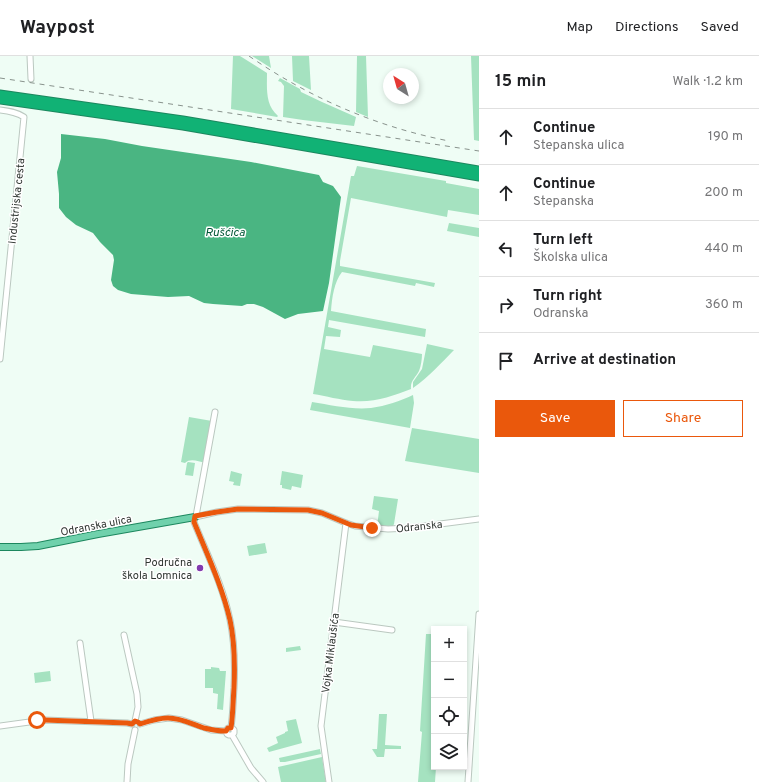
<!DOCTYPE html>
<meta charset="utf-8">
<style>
:root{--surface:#fff;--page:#f6f6f6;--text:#202124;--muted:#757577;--line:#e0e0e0;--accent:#ea580c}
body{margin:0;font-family:Overpass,sans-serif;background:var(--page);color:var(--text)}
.controls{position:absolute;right:12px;bottom:12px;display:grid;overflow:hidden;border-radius:0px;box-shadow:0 2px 6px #0003}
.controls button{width:36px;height:36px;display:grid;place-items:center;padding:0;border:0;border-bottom:1px solid var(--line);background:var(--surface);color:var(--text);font:20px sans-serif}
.compass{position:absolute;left:383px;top:12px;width:36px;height:36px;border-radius:50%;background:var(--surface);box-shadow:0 2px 6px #0003;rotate:323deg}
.stop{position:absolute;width:12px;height:12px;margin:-9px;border:3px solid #ea580c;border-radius:50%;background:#fff}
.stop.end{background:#ea580c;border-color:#fff;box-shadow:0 1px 4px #0008}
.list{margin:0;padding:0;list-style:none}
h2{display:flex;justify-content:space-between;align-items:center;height:52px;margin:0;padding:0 16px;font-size:17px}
h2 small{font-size:13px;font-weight:400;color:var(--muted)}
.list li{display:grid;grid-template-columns:26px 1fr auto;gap:12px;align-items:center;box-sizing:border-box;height:56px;padding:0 16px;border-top:1px solid var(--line)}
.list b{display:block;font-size:15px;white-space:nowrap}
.list p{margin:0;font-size:13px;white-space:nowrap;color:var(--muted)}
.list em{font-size:13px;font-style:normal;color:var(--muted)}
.actions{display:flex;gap:8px;padding:12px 16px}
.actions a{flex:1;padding:9px 0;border:1px solid var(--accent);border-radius:0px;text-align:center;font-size:14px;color:var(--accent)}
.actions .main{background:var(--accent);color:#fff}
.icon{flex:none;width:22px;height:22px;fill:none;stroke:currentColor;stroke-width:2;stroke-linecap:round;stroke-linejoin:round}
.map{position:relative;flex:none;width:479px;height:726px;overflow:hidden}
header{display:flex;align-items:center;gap:24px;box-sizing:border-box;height:56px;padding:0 20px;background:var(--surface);border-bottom:1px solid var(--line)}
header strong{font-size:19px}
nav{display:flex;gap:22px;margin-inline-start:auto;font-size:14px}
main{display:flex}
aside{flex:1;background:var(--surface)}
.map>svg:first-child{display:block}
.green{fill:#a5e2c0}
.water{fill:#4ab582}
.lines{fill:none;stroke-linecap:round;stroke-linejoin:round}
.minor-casing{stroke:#bbc8c0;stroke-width:7}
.major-casing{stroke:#1c875e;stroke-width:8}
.highway-casing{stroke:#1c875e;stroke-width:9}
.minor{stroke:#fff;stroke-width:5}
.major{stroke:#70d1ac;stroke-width:6}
.highway{stroke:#11b275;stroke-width:7}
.rail{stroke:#88928c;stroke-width:1;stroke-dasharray:5 5;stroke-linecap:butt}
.route{stroke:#ea580c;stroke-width:5}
.poi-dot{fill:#813bae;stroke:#fff;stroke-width:1.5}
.labels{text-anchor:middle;stroke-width:3;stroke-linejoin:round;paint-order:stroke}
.street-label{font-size:11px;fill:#303632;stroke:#fff}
.poi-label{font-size:11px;fill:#303632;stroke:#fff;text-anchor:end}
.water-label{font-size:12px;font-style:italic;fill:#005736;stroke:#fff}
</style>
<header>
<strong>Waypost</strong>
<nav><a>Map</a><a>Directions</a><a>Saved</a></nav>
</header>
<main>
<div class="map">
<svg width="479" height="726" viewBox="0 0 479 726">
<rect width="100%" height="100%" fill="#effdf5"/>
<!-- green -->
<path class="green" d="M233 0H240L267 17C267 32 265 49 278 60L277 61 231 53Z
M252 0H269L271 12Z
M292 0H309L311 34 293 25Z
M357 0H366L368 61 356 56Z
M471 0H479V85L474 84Z
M280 22 300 33 301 36 322 46 356 61 354 70 303 64 283 61 284 30 281 26 278 25Z
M357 110 446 125V127L479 133V159L448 154 447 161 351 142 340 205V210L435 227 434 231 416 227 415 230 342 216C334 226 332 242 331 255L426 273 425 281 329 264 328 271 341 274 340 281 326 280 324 293 370 301 373 289 422 298C422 303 421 310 419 315 416 321 410 325 411 333 393 340 374 347 353 345 340 344 326 340 313 338L351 120H354Z
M449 167 479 172V181L447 175Z
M427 288 454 294C441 307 429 321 413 332V326L422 313Z
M413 339 414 347 410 372 310 354 312 346C331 349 352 354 371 352 386 350 400 345 413 339Z
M189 361 212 365 205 407C198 405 190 402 185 407L181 406Z
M412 372 479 383V417L405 405Z
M188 406 195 407 193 420 185 419 187 407Z
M231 415 242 418 240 430 233 429 234 426 229 425Z
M282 415 303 419 301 432 292 430 291 434 282 432V429H280Z
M374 440 398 443 394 468 393 470 377 471 379 455 372 453Z
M265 487 267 497 249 500 247 490Z
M426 578H434V711H436L435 726H418L422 676 420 675Z
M300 590 301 594 286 596V592Z
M211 611 219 612 220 615H226L223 654 217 653 218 638 213 637V632H205V613H211Z
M50 615 51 625 35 627 34 617Z
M379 658H387L385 689 401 690V693H385L384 701H377L372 693H377Z
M296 663 302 687 269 696 267 692 278 687 276 681 285 677V676L288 675 286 665Z
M320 693 321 698 285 706H280L279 702Z
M322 701 326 726H281L278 711Z"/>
<!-- water -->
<path class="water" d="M61 78 105 83 142 90 251 106 319 119 323 126 333 130 341 141 329 227 323 255 298 258 285 263 263 251 254 248H247L242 250 213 248 204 247 189 240 168 241 131 238 118 234 113 230 111 224 114 204 113 199 100 186 93 177 76 169 66 161 59 152V138L57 116 61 102Z"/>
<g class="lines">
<!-- minor casing -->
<g class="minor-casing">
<path id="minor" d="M30 0 31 23
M0 54C9 55 16 56 24 61L0 303
M196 460 215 356
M334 566 392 574
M124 579 137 638 138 651 135 665
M80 587 91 665
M140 668 154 664 169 662 182 664 211 674 226 675
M0 670 44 664 127 667 132 668
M231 671C233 658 233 645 234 632 235 609 235 587 230 564 223 530 207 498 194 466L195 461 217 456 238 453 308 454 322 457 346 467 355 470 388 473 409 472 479 463
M232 679 234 677V674L232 672H228L226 675 227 678 229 679H232L251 712 263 726
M127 726 128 708 135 674
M329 726 321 670 346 467
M468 726 479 558"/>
</g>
<!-- major casing -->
<g class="major-casing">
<path id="major" d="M0 491H21L38 490 98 478 195 461"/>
</g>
<!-- highway casing -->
<g class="highway-casing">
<path id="highway" d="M0 38 183 64 479 114
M0 44 183 70 479 121"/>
</g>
<!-- minor -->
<use href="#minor" class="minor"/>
<!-- major -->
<use href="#major" class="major"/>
<!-- highway -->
<use href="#highway" class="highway"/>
<!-- rail -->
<path class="rail" d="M249 0C310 42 377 71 449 85
M0 22 479 95"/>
</g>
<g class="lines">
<!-- route -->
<path class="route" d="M37 664H44L127 667 132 668 135 665 138 666 140 668C149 665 158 662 168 662 181 662 192 668 204 672 212 674 219 675 226 675L228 672H231C233 658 233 645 234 632 235 609 235 587 230 564 222 530 207 498 194 466L195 460 217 456 238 453 308 454 322 457 351 469 372 472"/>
</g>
<!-- markers -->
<circle class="poi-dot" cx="200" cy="512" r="4"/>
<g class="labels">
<!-- street labels -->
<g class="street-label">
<text transform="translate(16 145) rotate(-84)" y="4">Industrijska cesta</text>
<text transform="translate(96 469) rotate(-11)" y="4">Odranska ulica</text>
<text transform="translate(419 470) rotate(-6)" y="4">Odranska</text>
<text transform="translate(330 597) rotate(-83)" y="4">Vojka Miklaušića</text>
</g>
<!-- poi labels -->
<g class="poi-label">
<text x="192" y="510">Područna<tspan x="192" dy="13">škola Lomnica</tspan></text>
</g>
<!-- water labels -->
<g class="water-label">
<text x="225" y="180">Rušćica</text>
</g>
</g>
</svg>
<div class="controls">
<button>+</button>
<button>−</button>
<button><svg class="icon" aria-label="locate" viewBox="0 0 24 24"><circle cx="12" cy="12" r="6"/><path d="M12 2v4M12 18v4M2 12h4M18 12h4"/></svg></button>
<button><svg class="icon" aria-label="layers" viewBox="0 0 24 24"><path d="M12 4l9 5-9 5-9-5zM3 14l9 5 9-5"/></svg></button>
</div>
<svg class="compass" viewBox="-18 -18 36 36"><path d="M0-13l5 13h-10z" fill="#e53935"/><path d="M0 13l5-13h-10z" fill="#757577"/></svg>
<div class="stop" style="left:37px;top:664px"></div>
<div class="stop end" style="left:372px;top:472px"></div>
</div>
<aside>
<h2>15 min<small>Walk · 1.2 km</small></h2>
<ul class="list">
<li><svg class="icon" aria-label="ahead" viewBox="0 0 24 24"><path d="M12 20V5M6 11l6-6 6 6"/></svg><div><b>Continue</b><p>Stepanska ulica</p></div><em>190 m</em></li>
<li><svg class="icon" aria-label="ahead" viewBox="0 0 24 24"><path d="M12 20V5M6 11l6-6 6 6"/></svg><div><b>Continue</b><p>Stepanska</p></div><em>200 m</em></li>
<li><svg class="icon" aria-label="left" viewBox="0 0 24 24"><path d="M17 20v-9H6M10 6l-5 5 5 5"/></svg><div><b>Turn left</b><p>Školska ulica</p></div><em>440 m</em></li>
<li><svg class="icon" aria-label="right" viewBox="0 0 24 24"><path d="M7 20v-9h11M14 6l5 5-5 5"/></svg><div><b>Turn right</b><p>Odranska</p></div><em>360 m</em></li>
<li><svg class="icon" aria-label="arrive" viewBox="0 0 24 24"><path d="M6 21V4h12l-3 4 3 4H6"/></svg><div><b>Arrive at destination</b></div></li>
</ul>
<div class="actions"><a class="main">Save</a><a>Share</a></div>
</aside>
</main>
